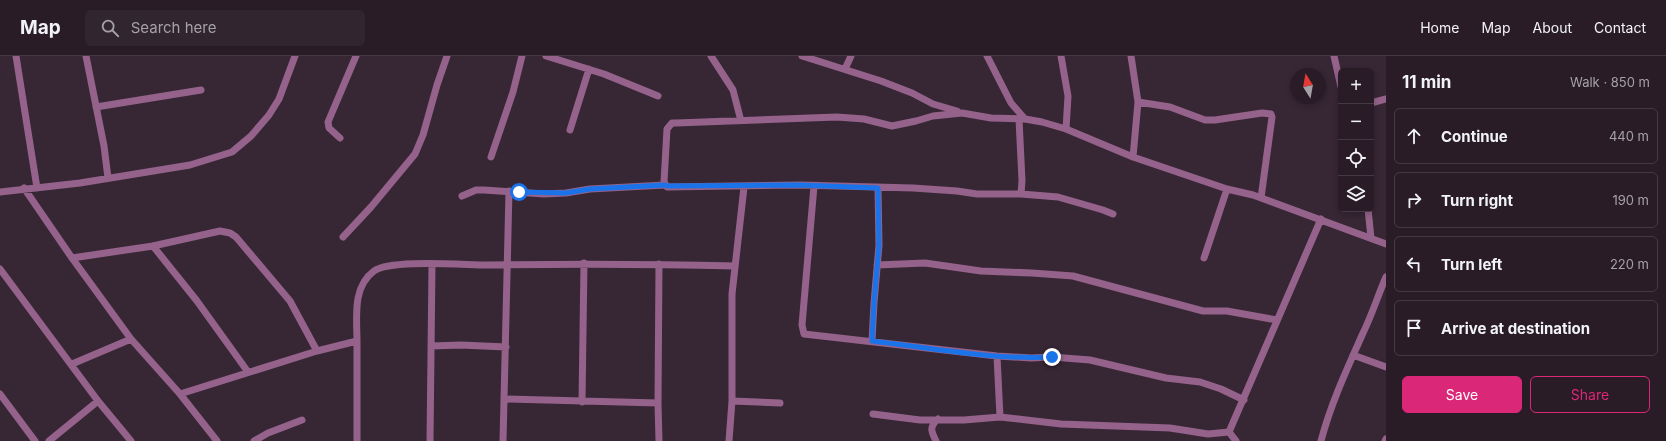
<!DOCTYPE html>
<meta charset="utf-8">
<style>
:root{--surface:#291c27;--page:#31252f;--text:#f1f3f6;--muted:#a5a1a7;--line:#453a44;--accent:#db2777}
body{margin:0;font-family:Inter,sans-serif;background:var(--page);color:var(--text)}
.controls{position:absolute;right:12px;top:12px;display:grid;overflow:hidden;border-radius:6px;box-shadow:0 2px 6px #0003}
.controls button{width:36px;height:36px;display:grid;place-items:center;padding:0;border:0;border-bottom:1px solid var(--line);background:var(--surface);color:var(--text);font:20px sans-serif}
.compass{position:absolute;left:1290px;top:12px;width:36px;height:36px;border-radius:50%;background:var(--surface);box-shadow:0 2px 6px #0003;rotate:349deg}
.stop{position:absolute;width:12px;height:12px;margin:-9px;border:3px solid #1a73e8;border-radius:50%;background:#fff}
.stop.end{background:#1a73e8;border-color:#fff;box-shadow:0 1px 4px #0008}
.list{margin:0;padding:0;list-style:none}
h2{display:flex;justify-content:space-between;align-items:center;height:52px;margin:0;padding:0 16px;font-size:17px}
h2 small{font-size:13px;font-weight:400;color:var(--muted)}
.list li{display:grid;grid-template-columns:26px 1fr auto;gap:12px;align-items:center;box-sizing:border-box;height:56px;margin:0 8px 8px;padding:0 8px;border:1px solid var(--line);border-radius:6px}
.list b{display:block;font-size:15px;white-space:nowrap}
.list em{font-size:13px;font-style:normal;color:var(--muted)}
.actions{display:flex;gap:8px;padding:12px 16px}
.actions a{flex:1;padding:9px 0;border:1px solid var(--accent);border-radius:6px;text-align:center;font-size:14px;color:var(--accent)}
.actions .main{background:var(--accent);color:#fff}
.icon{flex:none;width:22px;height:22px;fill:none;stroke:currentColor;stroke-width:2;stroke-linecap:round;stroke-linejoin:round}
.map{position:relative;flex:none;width:1386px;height:385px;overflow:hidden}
header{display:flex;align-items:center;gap:24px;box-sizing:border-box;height:56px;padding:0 20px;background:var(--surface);border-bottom:1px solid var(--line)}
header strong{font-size:19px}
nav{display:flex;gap:22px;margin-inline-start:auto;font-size:14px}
.search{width:280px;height:36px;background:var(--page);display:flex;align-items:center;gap:10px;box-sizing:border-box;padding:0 14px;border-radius:6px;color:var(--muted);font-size:15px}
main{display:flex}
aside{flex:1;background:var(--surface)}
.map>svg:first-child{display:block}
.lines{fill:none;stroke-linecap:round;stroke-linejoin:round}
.minor{stroke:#94628a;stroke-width:7}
.route{stroke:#1a73e8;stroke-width:5}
</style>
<header>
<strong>Map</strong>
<div class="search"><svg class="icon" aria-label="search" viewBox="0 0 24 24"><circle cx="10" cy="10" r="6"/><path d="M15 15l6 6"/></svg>Search here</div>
<nav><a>Home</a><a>Map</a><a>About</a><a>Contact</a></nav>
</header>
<main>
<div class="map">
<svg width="1386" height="385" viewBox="0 0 1386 385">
<rect width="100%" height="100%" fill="#372634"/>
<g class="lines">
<!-- minor -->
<path class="minor" d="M16 0 37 132
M86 0 104 90 108 122
M546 0 604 18 658 40
M711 0 733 34 741 65
M802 0 881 25 912 37 933 48 957 55
M987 0 1011 47 1025 63
M1061 0 1068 40 1066 73
M1131 0 1138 46 1133 101
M1334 0 1341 31
M845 13 851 0
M1138 46 1170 51 1205 64H1215L1262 57 1271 58 1272 61 1261 142
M1371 47 1386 43
M96 51 201 34
M1019 63 1022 125 1021 138
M570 74 589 13
M340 82 329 72 328 66 356 0
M491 101 513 36 522 0
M814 130 802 269 804 278 997 300 1031 302 1052 301 1090 304 1166 322 1200 326 1221 333 1244 344
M24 132 72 202 131 283 180 338 217 385
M0 136 80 127 190 109 232 96 251 80 269 59 279 43 295 0
M462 140 476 134H484L544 138 566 137 590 133 665 129
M1368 153 1371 182
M1113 158 1103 154 1058 141 1021 138H977L957 135 913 132 800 129 667 131 664 126 667 73 672 67H676L837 61 864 63 892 70 916 65 933 60 962 57 991 62 1025 63 1042 66 1066 73 1133 101 1227 133 1253 139 1386 188
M343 181 371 151 415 98 423 79 437 29 447 0
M153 190 197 245 248 316
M72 202 153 190 220 175 230 177 236 181 290 245 317 295
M1204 202 1227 133
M877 209 925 207 981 215 1032 217 1073 220 1203 255H1227L1277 264
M0 213 98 345 131 385
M357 285C357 262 352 231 374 215 390 203 464 209 487 209 570 208 652 208 735 210
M872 285 874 247 879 189 878 132
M431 290 461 289 506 291
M1353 299 1386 311
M997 300 1000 361
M72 308 131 283
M0 338 35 385
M180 338 317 295 357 285V385
M505 343 658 347
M732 345 780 347
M582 346 584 207
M873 358 920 364H964L1000 361 1061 368 1170 372 1208 378 1229 376
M49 385 98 345
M254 385 268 377 302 364
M430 385 432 209
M503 385 509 135
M659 385 658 347 659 208
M729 385 732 345V238L744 131
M936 385C931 375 929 371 938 363
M1236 385 1229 376 1321 163
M1321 385C1331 347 1347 313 1363 277 1372 259 1378 239 1386 221
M1385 385 1386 383"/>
</g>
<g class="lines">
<!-- route -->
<path class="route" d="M519 136 566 137 590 133 665 129 667 130 800 129 878 132 879 189 874 247 872 285C930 292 994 304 1052 301"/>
</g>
</svg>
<div class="controls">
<button>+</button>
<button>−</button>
<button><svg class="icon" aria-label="locate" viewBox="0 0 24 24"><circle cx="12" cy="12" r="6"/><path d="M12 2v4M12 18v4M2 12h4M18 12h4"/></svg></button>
<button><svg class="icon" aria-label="layers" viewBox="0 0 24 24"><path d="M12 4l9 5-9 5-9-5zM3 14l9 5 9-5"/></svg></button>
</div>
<svg class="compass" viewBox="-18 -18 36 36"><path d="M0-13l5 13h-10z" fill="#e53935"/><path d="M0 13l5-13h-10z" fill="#a5a1a7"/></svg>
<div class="stop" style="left:519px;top:136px"></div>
<div class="stop end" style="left:1052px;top:301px"></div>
</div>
<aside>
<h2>11 min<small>Walk · 850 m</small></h2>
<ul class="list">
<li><svg class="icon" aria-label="ahead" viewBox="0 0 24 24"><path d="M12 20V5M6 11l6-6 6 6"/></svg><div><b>Continue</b></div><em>440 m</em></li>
<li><svg class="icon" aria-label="right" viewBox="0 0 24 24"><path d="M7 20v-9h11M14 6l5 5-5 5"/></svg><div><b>Turn right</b></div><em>190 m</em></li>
<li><svg class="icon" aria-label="left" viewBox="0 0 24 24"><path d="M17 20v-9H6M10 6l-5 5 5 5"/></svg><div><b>Turn left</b></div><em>220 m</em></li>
<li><svg class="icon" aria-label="arrive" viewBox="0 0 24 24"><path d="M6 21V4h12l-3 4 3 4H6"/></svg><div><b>Arrive at destination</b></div></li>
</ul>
<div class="actions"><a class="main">Save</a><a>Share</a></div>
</aside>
</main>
